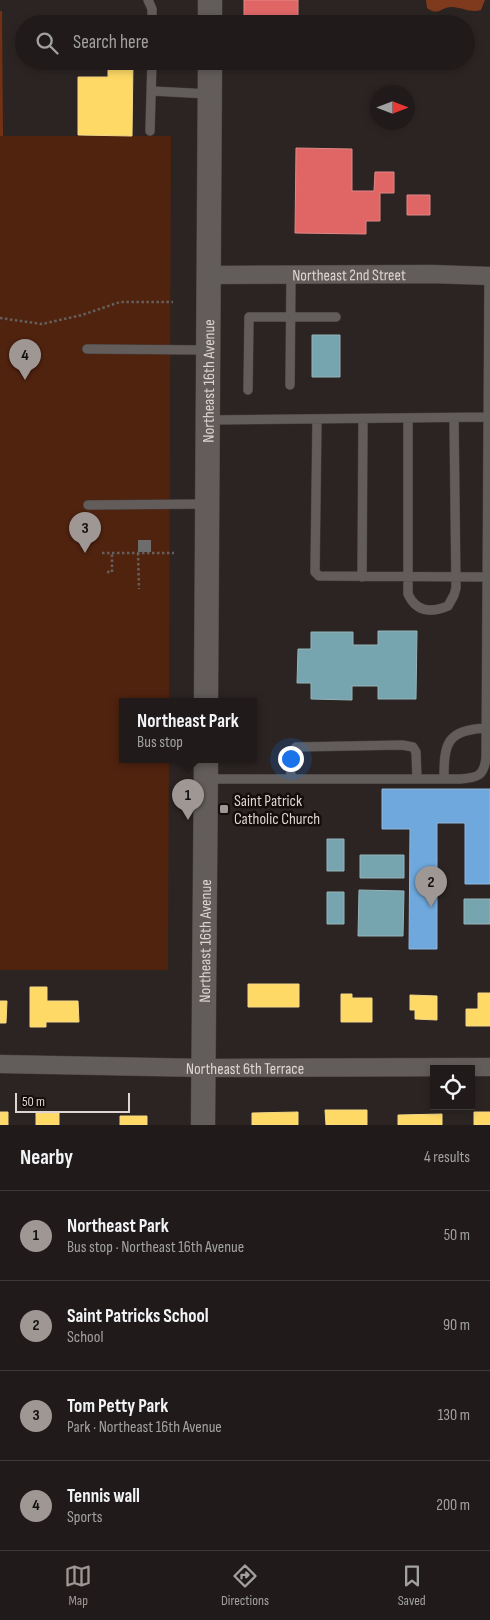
<!DOCTYPE html>
<meta charset="utf-8">
<style>
:root{--surface:#201b1a;--page:#282423;--text:#f1f3f6;--muted:#a2a1a2;--line:#3d3939;--accent:#9f9794}
body{margin:0;font-family:"Sofia Sans Condensed",sans-serif;background:var(--page);color:var(--text)}
.controls{position:absolute;right:15px;bottom:15px;display:grid;overflow:hidden;border-radius:0px;box-shadow:0 2px 8px #0003}
.controls button{width:45px;height:45px;display:grid;place-items:center;padding:0;border:0;border-bottom:1px solid var(--line);background:var(--surface);color:var(--text);font:25px sans-serif}
.compass{position:absolute;left:370px;top:85px;width:45px;height:45px;border-radius:50%;background:var(--surface);box-shadow:0 2px 8px #0003;rotate:90deg}
.scale{position:absolute;left:15px;bottom:12px;width:115px;box-sizing:border-box;padding-left:5px;border:2px solid #ddd5d1;border-top:0;font-size:14px;line-height:18px;white-space:nowrap;color:#ddd5d1;-webkit-text-stroke:4px #130d0b;paint-order:stroke}
.you{position:absolute;left:290px;top:758px;width:18px;height:18px;margin:-12px;border:4px solid #fff;border-radius:50%;background:#1a73e8;box-shadow:0 0 0 8px #1a73e833}
.badge{display:grid;place-items:center;width:32px;height:32px;border-radius:50%;background:var(--accent);color:#111;font-size:16px;font-weight:700}
.pin{position:absolute;translate:-50% -41px;filter:drop-shadow(0 1px 2px #0008)}
.pin::after{content:'';position:absolute;top:26px;width:18px;height:15px;background:inherit;clip-path:polygon(0 0,100% 0,50% 100%)}
.popup{position:absolute;left:119px;top:698px;width:138px;height:65px;box-sizing:border-box;display:grid;place-content:center;border-radius:0px;background:var(--surface);filter:drop-shadow(0 1px 4px #0005);font-size:16px;white-space:nowrap;color:var(--muted)}
.popup b{font-size:19px;color:var(--text)}
.popup::after{content:'';position:absolute;left:50%;top:100%;margin-left:-10px;border:10px solid transparent;border-top-color:var(--surface)}
.list{margin:0;padding:0;list-style:none}
h2{display:flex;justify-content:space-between;align-items:center;height:65px;margin:0;padding:0 20px;font-size:21px}
h2 small{font-size:16px;font-weight:400;color:var(--muted)}
.list li{display:grid;grid-template-columns:32px 1fr auto;gap:15px;align-items:center;box-sizing:border-box;height:90px;padding:0 20px;border-top:1px solid var(--line)}
.list b{display:block;font-size:19px;white-space:nowrap}
.list p{margin:0;font-size:16px;white-space:nowrap;color:var(--muted)}
.list em{font-size:16px;font-style:normal;color:var(--muted)}
.icon{flex:none;width:28px;height:28px;fill:none;stroke:currentColor;stroke-width:2;stroke-linecap:round;stroke-linejoin:round}
.map{position:relative;flex:none;width:490px;height:1125px;overflow:hidden}
.search{position:absolute;background:var(--surface);box-shadow:0 2px 8px #0003;left:15px;right:15px;top:15px;height:55px;display:flex;align-items:center;gap:12px;box-sizing:border-box;padding:0 18px;border-radius:28px;color:var(--muted);font-size:19px}
.sheet{height:425px;background:var(--surface)}
nav{display:flex;justify-content:space-around;align-items:center;box-sizing:border-box;height:70px;border-top:1px solid var(--line);background:var(--surface);font-size:14px;color:var(--muted)}
nav a{display:grid;justify-items:center;gap:2px}
nav .on{color:var(--accent)}
.map>svg:first-child{display:block}
.green{fill:#50230f}
.forest{fill:#733114}
.water{fill:#7f3a1d}
.homes{fill:#ffd966;stroke:#f5d886}
.shops{fill:#e06666;stroke:#df8786}
.schools{fill:#6fa8dc;stroke:#90b6d9}
.public{fill:#76a5af;stroke:#95b3b9}
.building{fill:#6e6d6e}
.lines{fill:none;stroke-linecap:round;stroke-linejoin:round}
.lane-casing{stroke:#47423f;stroke-width:10}
.street-casing{stroke:#47423f;stroke-width:19}
.secondary-casing{stroke:#47423f;stroke-width:25}
.path{stroke:#65605e;stroke-width:2.5;stroke-dasharray:2.5 2.5;stroke-linecap:butt}
.lane{stroke:#625d5b;stroke-width:9}
.street{stroke:#625d5b;stroke-width:18}
.secondary{stroke:#625d5b;stroke-width:24}
.poi-dot{fill:#9f9794;stroke:#130d0b;stroke-width:2}
.labels{text-anchor:middle;stroke-width:5;stroke-linejoin:round;paint-order:stroke}
.street-label{font-size:16px;fill:#ddd5d1;stroke:#130d0b}
.poi-label{font-size:16px;fill:#ddd5d1;stroke:#130d0b;text-anchor:start}
</style>
<div class="map">
<svg width="490" height="1125" viewBox="0 0 490 1125">
<rect width="100%" height="100%" fill="#2b2422"/>
<!-- green -->
<path class="green" d="M0 136H171L169 701H123V759H169L168 970H0Z"/>
<!-- forest -->
<path class="forest" d="M0 11H2L3 136H0Z"/>
<!-- water -->
<path class="water" d="M426 0H485L481 10C472 13 463 8 453 7 441 6 439 17 427 8Z"/>
<!-- homes -->
<path class="homes" d="M108 61H133L132 136 78 135V77H108Z
M248 984H299V1007H248Z
M30 987H47V1001H78L79 1022H46V1027H30Z
M478 993H490V1026H466V1009H478Z
M341 994H352V998H372V1022H341Z
M410 995 437 996V1020L415 1019V1010H410Z
M0 1001H7L6 1023H0Z
M325 1110H367V1125H326Z
M0 1112H8V1125H0Z
M298 1112V1125H252V1113Z
M474 1112H490V1125H474Z
M36 1113H59V1125H36Z
M442 1114V1125H398V1115Z
M120 1116H147V1125H120Z"/>
<!-- shops -->
<path class="shops" d="M244 0H298V23H244Z
M296 148 352 149V191H374L375 172H394V193H380V221H366V234L295 233Z
M407 195H430V215H407Z"/>
<!-- schools -->
<path class="schools" d="M382 789H490V884H465V823H437V949H409L410 829H382Z"/>
<!-- public -->
<path class="public" d="M312 335H340V377H312Z
M378 631H417L416 699H378V686H352V700L311 699V683H297L298 649H311V632H353V645H378Z
M327 839H344V871H327Z
M360 855H404V878H360Z
M359 890 404 891 403 936H358Z
M327 892H344V924H327Z
M464 899H490V924H464Z"/>
<!-- building -->
<path class="building" d="M138 540H151V552H138Z"/>
<g class="lines">
<!-- lane casing -->
<g class="lane-casing">
<path id="lane" d="M148 0 152 9V24
M152 91 209 94
M150 131 152 61
M87 349 207 350
M290 385 291 275
M248 390 249 317H336
M408 418V594C416 612 431 613 448 606L454 595 456 588 454 418
M317 419 315 572 319 576 487 577
M210 420 489 417
M88 505 206 504
M362 577 363 419
M206 779H460C477 778 484 776 486 758L489 276
M291 779C291 770 288 754 296 747L402 745 413 747 416 752 417 779
M444 779C444 744 446 730 486 728"/>
</g>
<!-- street casing -->
<g class="street-casing">
<g id="street">
<path id="s1" d="M208 275 432 274 490 276"/>
<path id="s2" d="M0 1064 204 1068 490 1067"/>
</g>
</g>
<!-- secondary casing -->
<g class="secondary-casing">
<g id="secondary">
<path d="M210 24V0"/>
<path id="s3" d="M206 701 210 61"/>
<path id="s4" d="M203 1125 206 759"/>
</g>
</g>
<!-- path -->
<path class="path" d="M0 318 42 324 82 315 120 302H173
M102 553H174
M138 553 139 589
M107 572H112V553"/>
<!-- lane -->
<use href="#lane" class="lane"/>
<!-- street -->
<use href="#street" class="street"/>
<!-- secondary -->
<use href="#secondary" class="secondary"/>
</g>
<!-- markers -->
<rect class="poi-dot" x="219" y="804" width="10" height="10" rx="2.5"/>
<g class="labels">
<!-- street labels -->
<g class="street-label">
<text dy="6" stroke="none"><textPath href="#s1" startOffset="141">Northeast 2nd Street</textPath></text>
<text dy="6" stroke="none"><textPath href="#s3" startOffset="320">Northeast 16th Avenue</textPath></text>
<text dy="6" stroke="none"><textPath href="#s4" startOffset="184">Northeast 16th Avenue</textPath></text>
<text dy="6" stroke="none"><textPath href="#s2" startOffset="245">Northeast 6th Terrace</textPath></text>
</g>
<!-- poi labels -->
<g class="poi-label">
<text x="234" y="806">Saint Patrick<tspan x="234" dy="18">Catholic Church</tspan></text>
</g>
</g>
</svg>
<div class="controls">
<button><svg class="icon" aria-label="locate" viewBox="0 0 24 24"><circle cx="12" cy="12" r="6"/><path d="M12 2v4M12 18v4M2 12h4M18 12h4"/></svg></button>
</div>
<svg class="compass" viewBox="-18 -18 36 36"><path d="M0-13l5 13h-10z" fill="#e53935"/><path d="M0 13l5-13h-10z" fill="#a2a1a2"/></svg>
<div class="scale">50 m</div>
<div class="you"></div>
<div class="pin badge" style="left:188px;top:820px">1</div>
<div class="popup"><b>Northeast Park</b>Bus stop</div>
<div class="pin badge" style="left:431px;top:907px">2</div>
<div class="pin badge" style="left:85px;top:553px">3</div>
<div class="pin badge" style="left:25px;top:380px">4</div>
<div class="search"><svg class="icon" aria-label="search" viewBox="0 0 24 24"><circle cx="10" cy="10" r="6"/><path d="M15 15l6 6"/></svg>Search here</div>
</div>
<section class="sheet">
<h2>Nearby<small>4 results</small></h2>
<ul class="list">
<li><span class="badge">1</span><div><b>Northeast Park</b><p>Bus stop · Northeast 16th Avenue</p></div><em>50 m</em></li>
<li><span class="badge">2</span><div><b>Saint Patricks School</b><p>School</p></div><em>90 m</em></li>
<li><span class="badge">3</span><div><b>Tom Petty Park</b><p>Park · Northeast 16th Avenue</p></div><em>130 m</em></li>
<li><span class="badge">4</span><div><b>Tennis wall</b><p>Sports</p></div><em>200 m</em></li>
</ul>
</section>
<nav>
<a class="on"><svg class="icon" aria-label="map" viewBox="0 0 24 24"><path d="M3 6l6-2 6 2 6-2v14l-6 2-6-2-6 2zM9 4v14M15 6v14"/></svg>Map</a>
<a><svg class="icon" aria-label="directions" viewBox="0 0 24 24"><path d="M12 3l9 9-9 9-9-9zM9 14v-3h6M13 9l2 2-2 2"/></svg>Directions</a>
<a><svg class="icon" aria-label="saved" viewBox="0 0 24 24"><path d="M7 4h10v16l-5-4-5 4z"/></svg>Saved</a>
</nav>
